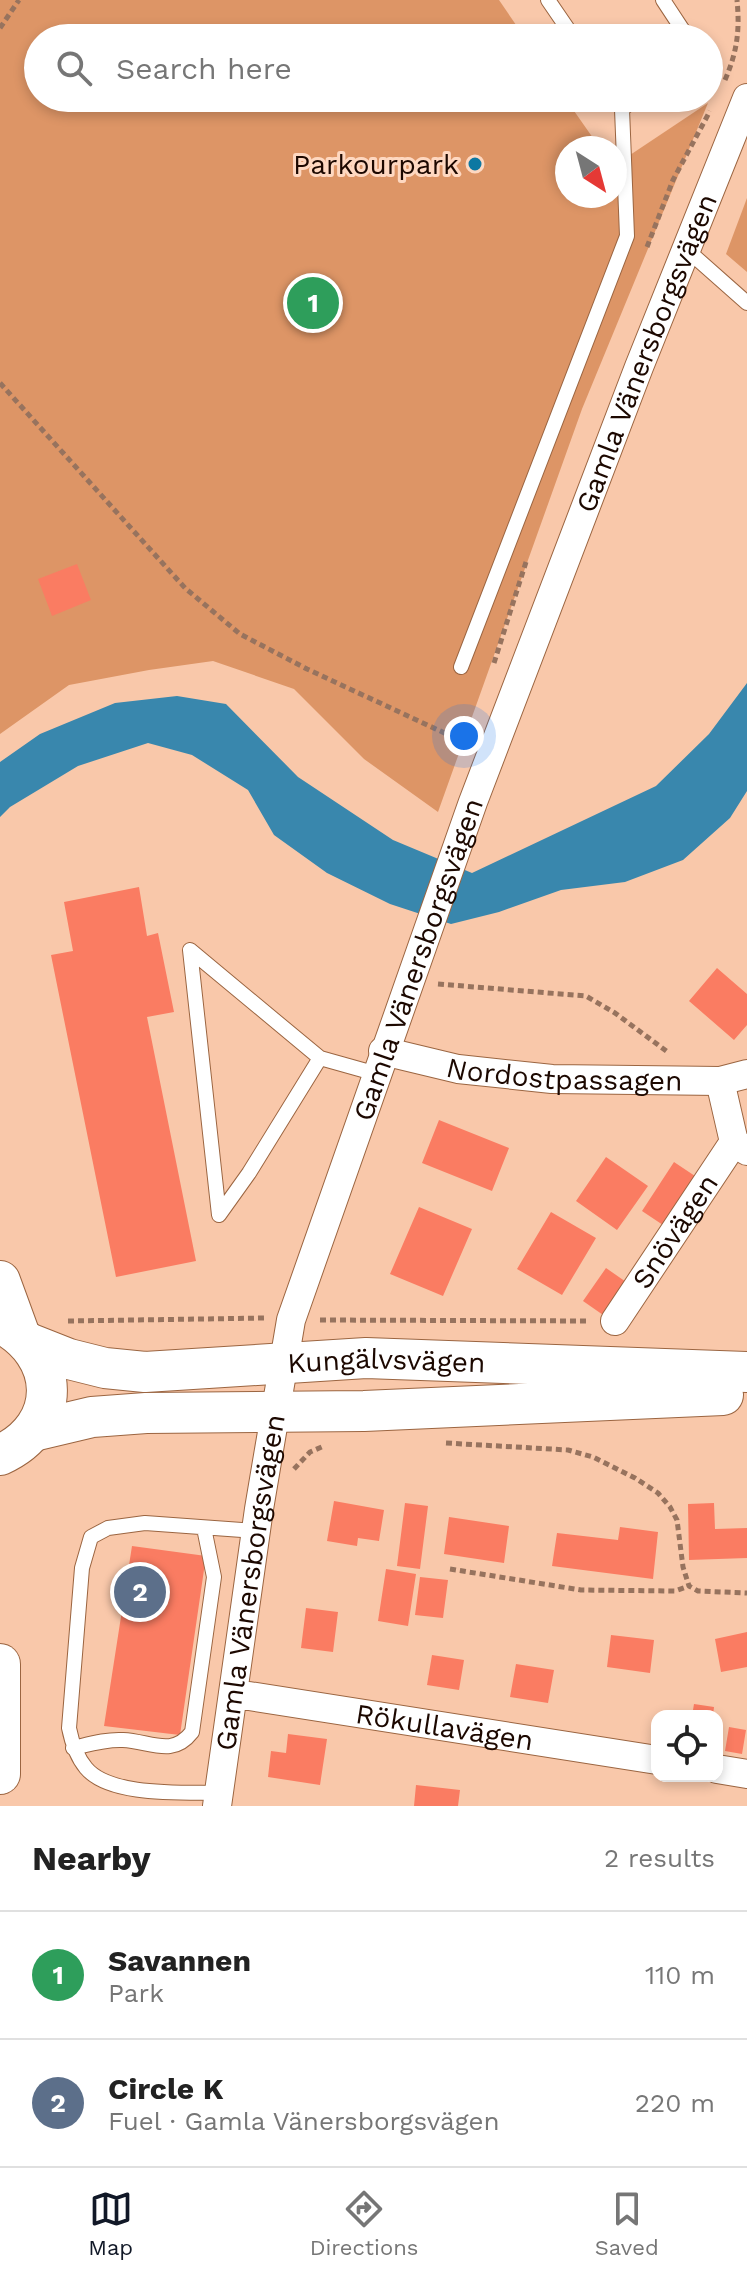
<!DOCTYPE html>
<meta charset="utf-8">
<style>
:root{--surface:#fff;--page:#f2f2f2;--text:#222;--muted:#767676;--line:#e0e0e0;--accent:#111827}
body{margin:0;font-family:"Work Sans",sans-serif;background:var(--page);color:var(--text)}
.controls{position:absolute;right:24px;bottom:24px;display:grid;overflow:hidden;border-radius:16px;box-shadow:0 4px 12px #0003}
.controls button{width:72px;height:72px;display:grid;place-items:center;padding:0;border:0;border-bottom:2px solid var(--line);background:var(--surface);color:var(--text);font:40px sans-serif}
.compass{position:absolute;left:555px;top:136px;width:72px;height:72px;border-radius:50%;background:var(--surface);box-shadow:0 4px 12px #0003;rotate:144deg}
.you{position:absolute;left:464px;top:736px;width:28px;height:28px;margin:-20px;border:6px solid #fff;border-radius:50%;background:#1a73e8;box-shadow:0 0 0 12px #1a73e833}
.badge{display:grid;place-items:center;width:52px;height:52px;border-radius:50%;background:var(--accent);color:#fff;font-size:26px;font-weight:700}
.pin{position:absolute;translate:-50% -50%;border:4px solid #fff;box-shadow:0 2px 8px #0006}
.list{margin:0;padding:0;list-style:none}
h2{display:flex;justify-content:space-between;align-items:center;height:104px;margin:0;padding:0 32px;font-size:34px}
h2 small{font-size:26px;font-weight:400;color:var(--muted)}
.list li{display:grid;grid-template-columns:52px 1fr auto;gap:24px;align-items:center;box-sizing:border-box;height:128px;padding:0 32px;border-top:2px solid var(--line)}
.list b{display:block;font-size:30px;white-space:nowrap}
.list p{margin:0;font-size:26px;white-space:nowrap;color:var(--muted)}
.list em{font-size:26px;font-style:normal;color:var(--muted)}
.icon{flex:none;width:44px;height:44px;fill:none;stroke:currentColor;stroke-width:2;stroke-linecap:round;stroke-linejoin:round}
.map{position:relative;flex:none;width:747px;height:1806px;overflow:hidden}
.search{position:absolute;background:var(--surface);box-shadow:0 4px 12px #0003;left:24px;right:24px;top:24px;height:88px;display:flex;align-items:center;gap:20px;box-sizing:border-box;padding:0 28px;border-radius:44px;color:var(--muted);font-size:30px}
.sheet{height:360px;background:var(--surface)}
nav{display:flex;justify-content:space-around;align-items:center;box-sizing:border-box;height:112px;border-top:2px solid var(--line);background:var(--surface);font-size:22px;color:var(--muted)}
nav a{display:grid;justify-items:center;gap:4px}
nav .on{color:var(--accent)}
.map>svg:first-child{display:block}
.green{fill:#dd9566}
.water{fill:#3987ad}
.building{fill:#fa7c62}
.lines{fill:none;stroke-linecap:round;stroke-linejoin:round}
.lane-casing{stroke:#9b6541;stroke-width:16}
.street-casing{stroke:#9b6541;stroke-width:30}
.secondary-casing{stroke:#9b6541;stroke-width:42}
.path{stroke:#97735e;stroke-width:5;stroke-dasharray:6 4;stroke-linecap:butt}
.lane{stroke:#fff;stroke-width:14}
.street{stroke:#fff;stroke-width:28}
.secondary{stroke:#fff;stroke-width:40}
.poi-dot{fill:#0d78a2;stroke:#fed8c1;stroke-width:3}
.labels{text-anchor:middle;stroke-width:6;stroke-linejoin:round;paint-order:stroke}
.poi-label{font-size:28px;fill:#1c0800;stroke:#fed8c1;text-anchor:end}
.street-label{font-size:28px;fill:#1c0800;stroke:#fed8c1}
</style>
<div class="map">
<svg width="747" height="1806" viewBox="0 0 747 1806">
<rect width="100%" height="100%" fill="#f9c8aa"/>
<!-- green -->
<path class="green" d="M0 0H499L525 38H38V98H565L600 148H567V196H615V165L708 103 582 409 438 812 364 759 294 689 213 661 149 670 69 685 0 734Z
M747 198V272L726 254Z"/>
<!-- water -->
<path class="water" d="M747 683V791L730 818 683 860 625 882 561 890 499 912 451 924 390 904 327 873 274 835 248 790 192 755 148 743 78 766 10 807 0 817V762L40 734 115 703 177 696 226 704 298 777 393 840 472 873 656 786 709 734Z"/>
<!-- building -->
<path class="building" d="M77 564 91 600 52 616 38 579Z
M139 887 147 936 158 933 174 1012 147 1017 196 1261 116 1277 51 955 73 951 64 902Z
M717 968 747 994V1025L734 1040 689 1001Z
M439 1120 509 1148 492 1191 422 1163Z
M606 1157 648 1186 617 1230 576 1201Z
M674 1162 695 1176 663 1225 642 1211Z
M419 1207 472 1229 443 1296 390 1274Z
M551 1212 596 1238 562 1295 517 1269Z
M606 1268 629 1284 606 1317 583 1301Z
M334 1501 384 1510 379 1541 358 1538 357 1546 327 1541Z
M405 1503 428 1506 420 1569 397 1566Z
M714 1503 715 1529 747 1528V1558L689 1560 688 1504Z
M449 1517 509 1526 504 1563 444 1554Z
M620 1527 658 1532 653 1579 552 1566 557 1533 618 1540Z
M132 1546 206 1556 180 1735 104 1726Z
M386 1569 416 1574 408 1626 378 1621Z
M420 1577 448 1580 443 1618 415 1615Z
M306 1608 338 1612 333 1652 301 1648Z
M747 1632V1667L721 1672 715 1639Z
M611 1635 654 1640 650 1673 607 1667Z
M432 1655 464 1660 459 1690 427 1685Z
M516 1664 554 1670 548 1703 510 1697Z
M694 1704 714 1707 713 1716H692Z
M729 1727 746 1730 742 1754 725 1751Z
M288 1734 327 1739 320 1785 268 1777 271 1751 286 1753Z
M416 1785 460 1790 458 1806H414Z"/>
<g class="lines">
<!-- lane casing -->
<g class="lane-casing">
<path id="lane" d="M548 0 574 38
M663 0 688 38
M615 98 622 109 637 98
M686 249 747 303
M461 667 627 236 622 109
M320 1058 249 1173 219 1215 190 950 320 1058 377 1074
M73 1748C90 1744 106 1739 123 1740 150 1741 172 1758 192 1732L214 1577 204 1528
M219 1793C184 1792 110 1797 86 1768 76 1756 72 1743 69 1728L82 1568 91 1537 108 1528 145 1523 256 1531"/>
</g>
<!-- street casing -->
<g class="street-casing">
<g id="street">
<path id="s1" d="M383 1051 458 1069 552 1079 720 1081 747 1074"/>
<path d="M720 1081 734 1142 747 1151"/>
<path id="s2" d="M615 1321 734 1142"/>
<path id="s3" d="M233 1696H249L657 1760"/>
<path d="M717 1769 747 1774"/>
<path id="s4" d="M217 1806 259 1509 291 1320 473 802 639 367 747 98"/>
</g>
</g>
<!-- secondary casing -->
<g class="secondary-casing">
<g id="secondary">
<path d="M0 1281 19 1333"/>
<path d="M0 1323C61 1354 64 1426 0 1455"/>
<path id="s5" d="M31 1344 69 1359 105 1368 145 1372 366 1358 747 1372"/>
<path d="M33 1431 92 1417 146 1413 364 1411 723 1395"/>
<path d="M0 1664V1774"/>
</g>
</g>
<!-- path -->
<path class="path" d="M0 28 19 0
M725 80C737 52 740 31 737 0
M647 247 673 180 710 111
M0 383 185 588 240 634 307 669 466 743
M494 663 526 562
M438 984 586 996 615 1013 669 1053
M320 1320 590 1321
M68 1321 266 1318
M446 1443 568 1450 593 1457 635 1478 658 1493 670 1507 677 1520 683 1567 689 1586 698 1591 747 1593
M294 1469 310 1452 324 1446
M450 1569 581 1590 675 1591 689 1586"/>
<!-- lane -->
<use href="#lane" class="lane"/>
<!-- street -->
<use href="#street" class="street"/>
<!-- secondary -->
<use href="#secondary" class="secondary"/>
</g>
<!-- markers -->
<circle class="poi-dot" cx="475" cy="164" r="8"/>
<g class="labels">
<!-- poi labels -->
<g class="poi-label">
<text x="459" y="174">Parkourpark</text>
</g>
<!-- street labels -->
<g class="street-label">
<text dy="10" stroke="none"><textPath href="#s4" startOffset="1522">Gamla Vänersborgsvägen</textPath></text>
<text dy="10" stroke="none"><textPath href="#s4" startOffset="874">Gamla Vänersborgsvägen</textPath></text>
<text dy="10" stroke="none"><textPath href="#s1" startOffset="184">Nordostpassagen</textPath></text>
<text dy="10" stroke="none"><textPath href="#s2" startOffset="108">Snövägen</textPath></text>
<text dy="10" stroke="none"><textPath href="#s5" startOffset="360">Kungälvsvägen</textPath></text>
<text dy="10" stroke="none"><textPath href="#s4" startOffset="226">Gamla Vänersborgsvägen</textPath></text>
<text dy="10" stroke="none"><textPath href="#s3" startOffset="214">Rökullavägen</textPath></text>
</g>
</g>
</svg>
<div class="controls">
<button><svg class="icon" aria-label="locate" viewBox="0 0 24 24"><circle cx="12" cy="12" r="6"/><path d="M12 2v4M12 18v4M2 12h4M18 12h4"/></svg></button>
</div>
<svg class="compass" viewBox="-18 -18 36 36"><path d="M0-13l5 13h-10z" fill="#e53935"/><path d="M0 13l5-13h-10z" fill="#767676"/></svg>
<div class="you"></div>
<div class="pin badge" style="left:313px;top:303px;background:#2e9e5b">1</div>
<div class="pin badge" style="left:140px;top:1592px;background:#5c6f8a">2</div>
<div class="search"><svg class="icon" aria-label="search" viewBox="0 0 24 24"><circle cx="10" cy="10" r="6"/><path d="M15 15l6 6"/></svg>Search here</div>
</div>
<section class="sheet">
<h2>Nearby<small>2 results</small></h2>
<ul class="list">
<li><span class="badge" style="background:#2e9e5b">1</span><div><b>Savannen</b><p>Park</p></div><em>110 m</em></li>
<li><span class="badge" style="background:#5c6f8a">2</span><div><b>Circle K</b><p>Fuel · Gamla Vänersborgsvägen</p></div><em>220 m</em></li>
</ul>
</section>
<nav>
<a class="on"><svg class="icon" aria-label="map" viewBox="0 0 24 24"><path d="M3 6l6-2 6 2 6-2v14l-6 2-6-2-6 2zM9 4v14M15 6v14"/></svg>Map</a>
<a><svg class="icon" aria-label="directions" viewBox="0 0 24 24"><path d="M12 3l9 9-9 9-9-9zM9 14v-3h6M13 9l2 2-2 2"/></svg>Directions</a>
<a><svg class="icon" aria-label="saved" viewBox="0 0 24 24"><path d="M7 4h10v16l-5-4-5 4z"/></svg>Saved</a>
</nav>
